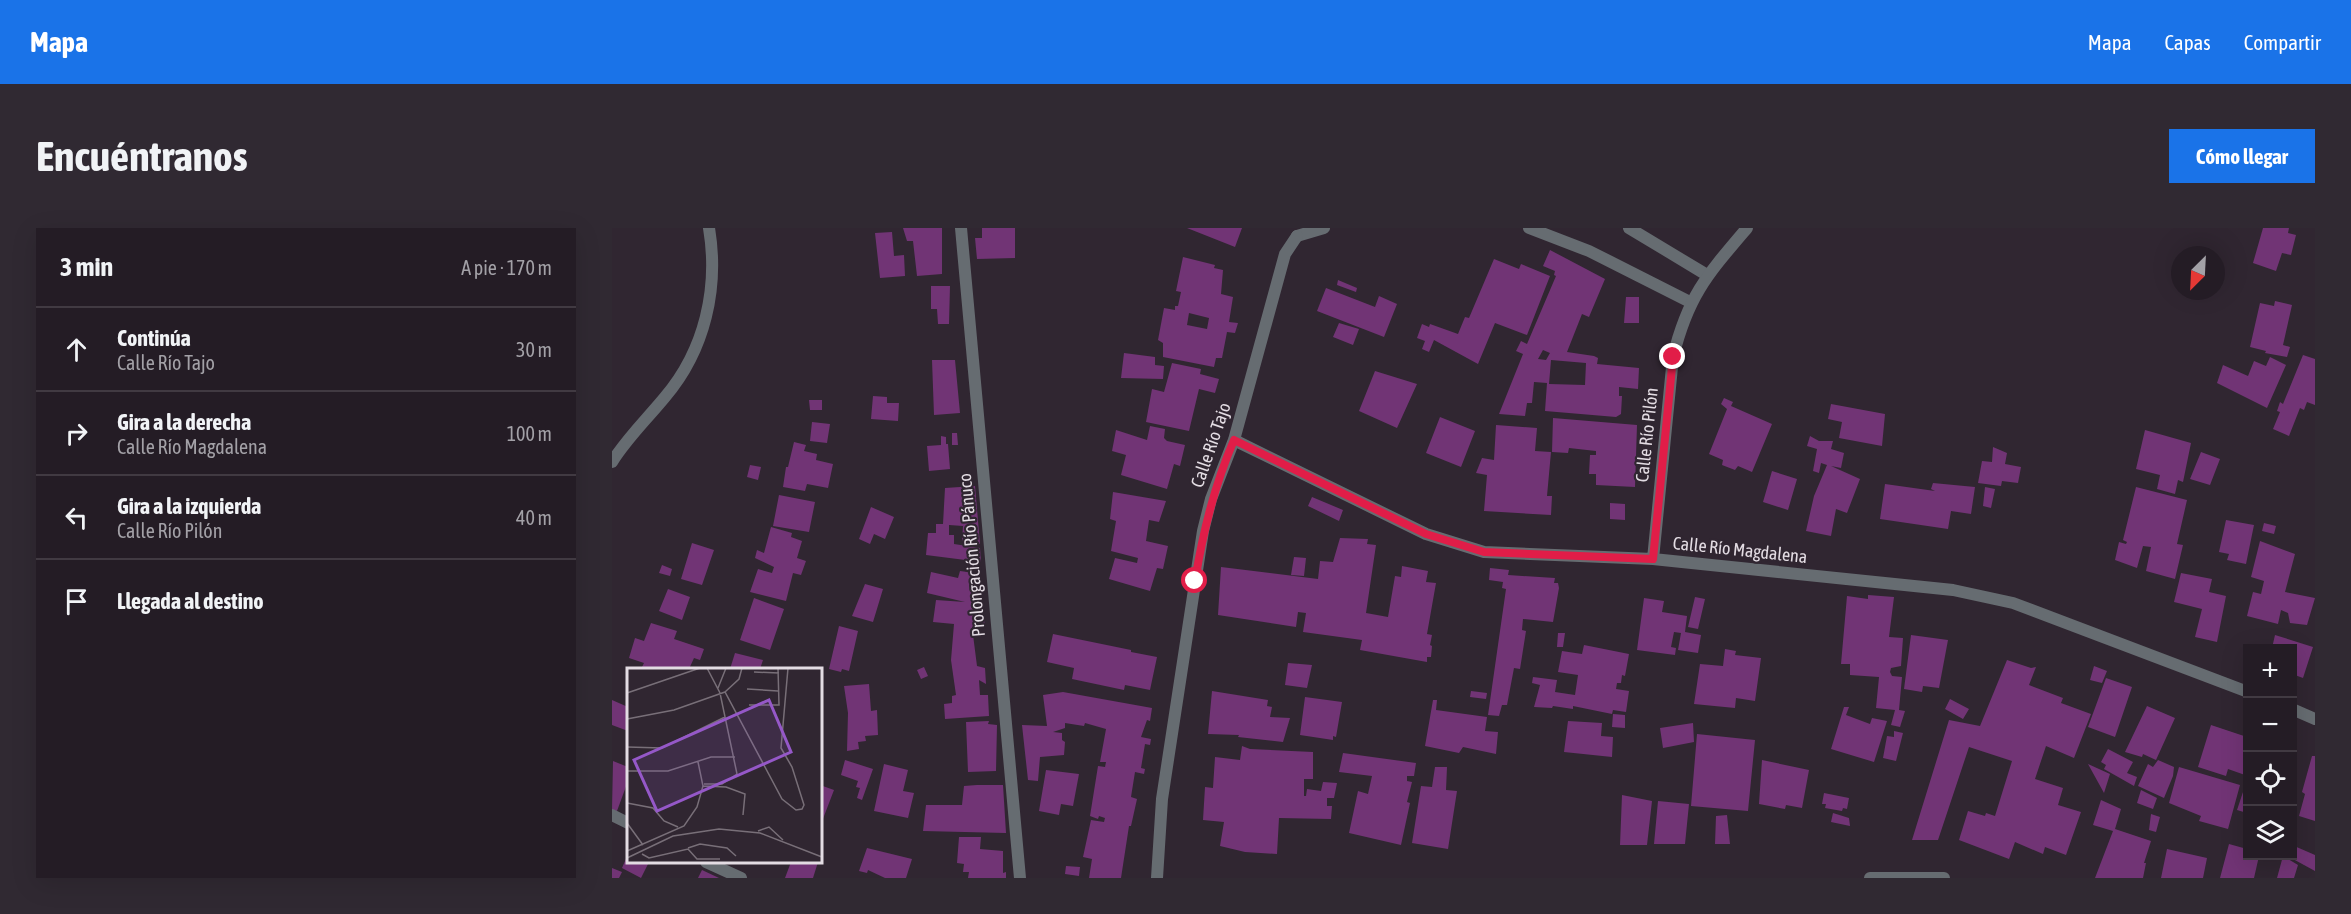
<!DOCTYPE html>
<html lang="es">
<meta charset="utf-8">
<style>
:root{--surface:#241c25;--page:#302932;--text:#f1f3f6;--muted:#a3a1a7;--line:#413a42;--accent:#1a73e8}
body{margin:0;font-family:"Asap Condensed",sans-serif;background:var(--page);color:var(--text)}
.controls{position:absolute;right:18px;bottom:18px;display:grid;overflow:hidden;border-radius:0px;box-shadow:0 6px 24px #0002}
.controls button{width:54px;height:54px;display:grid;place-items:center;padding:0;border:0;border-bottom:2px solid var(--line);background:var(--surface);color:var(--text);font:30px sans-serif}
.compass{position:absolute;left:1559px;top:18px;width:54px;height:54px;border-radius:50%;background:var(--surface);box-shadow:0 6px 24px #0002;rotate:204deg}
.stop{position:absolute;width:18px;height:18px;margin:-14px;border:4px solid #e11d48;border-radius:50%;background:#fff}
.stop.end{background:#e11d48;border-color:#fff;box-shadow:0 2px 6px #0008}
.list{margin:0;padding:0;list-style:none}
h2{display:flex;justify-content:space-between;align-items:center;height:78px;margin:0;padding:0 24px;font-size:26px}
h2 small{font-size:20px;font-weight:400;color:var(--muted)}
.list li{display:grid;grid-template-columns:39px 1fr auto;gap:18px;align-items:center;box-sizing:border-box;height:84px;padding:0 24px;border-top:2px solid var(--line)}
.list b{display:block;font-size:22px;white-space:nowrap}
.list p{margin:0;font-size:20px;white-space:nowrap;color:var(--muted)}
.list em{font-size:20px;font-style:normal;color:var(--muted)}
.icon{flex:none;width:33px;height:33px;fill:none;stroke:currentColor;stroke-width:2;stroke-linecap:round;stroke-linejoin:round}
.map{position:relative;flex:none;width:1703px;height:650px;overflow:hidden;border-radius:0px}
header{display:flex;align-items:center;gap:36px;box-sizing:border-box;height:84px;padding:0 30px;background:var(--accent);color:#fff}
header strong{font-size:28px}
nav{display:flex;gap:33px;margin-inline-start:auto;font-size:21px}
.intro{display:flex;align-items:center;justify-content:space-between;box-sizing:border-box;height:144px;padding:0 36px}
h1{margin:0;font-size:42px}
.button{padding:15px 27px;border-radius:0px;background:var(--accent);color:#fff;font-size:21px;font-weight:700}
main{display:flex;gap:36px;padding:0 36px}
aside{flex:1;background:var(--surface);border-radius:0px;box-shadow:0 6px 24px #0002}
.map>svg:first-child{display:block}
.building{fill:#713475;fill-rule:evenodd}
.lines{fill:none;stroke-linecap:round;stroke-linejoin:round}
.service{stroke:#666c71;stroke-width:12}
.pedestrian{stroke:#666c71;stroke-width:12}
.minor{stroke:#666c71;stroke-width:12}
.route{stroke:#e11d48;stroke-width:8}
.labels{text-anchor:middle;stroke-width:4.5;stroke-linejoin:round;paint-order:stroke}
.street-label{font-size:18px;fill:#e3dce3;stroke:#302631}
.inset-road{fill:none;stroke:#786f78;stroke-width:1.5}
.view{fill:#9558c8;fill-opacity:0.15;stroke:#9558c8;stroke-width:3}
.inset-edge{fill:none;stroke:#e3dce3;stroke-width:3}
</style>
<header>
<strong>Mapa</strong>
<nav><a>Mapa</a><a>Capas</a><a>Compartir</a></nav>
</header>
<div class="intro"><h1>Encuéntranos</h1><a class="button">Cómo llegar</a></div>
<main>
<aside>
<h2>3 min<small>A pie · 170 m</small></h2>
<ul class="list">
<li><svg class="icon" aria-label="ahead" viewBox="0 0 24 24"><path d="M12 20V5M6 11l6-6 6 6"/></svg><div><b>Continúa</b><p>Calle Río Tajo</p></div><em>30 m</em></li>
<li><svg class="icon" aria-label="right" viewBox="0 0 24 24"><path d="M7 20v-9h11M14 6l5 5-5 5"/></svg><div><b>Gira a la derecha</b><p>Calle Río Magdalena</p></div><em>100 m</em></li>
<li><svg class="icon" aria-label="left" viewBox="0 0 24 24"><path d="M17 20v-9H6M10 6l-5 5 5 5"/></svg><div><b>Gira a la izquierda</b><p>Calle Río Pilón</p></div><em>40 m</em></li>
<li><svg class="icon" aria-label="arrive" viewBox="0 0 24 24"><path d="M6 21V4h12l-3 4 3 4H6"/></svg><div><b>Llegada al destino</b></div></li>
</ul>
</aside>
<div class="map">
<svg width="1703" height="650" viewBox="0 0 1703 650">
<rect width="100%" height="100%" fill="#302631"/>
<!-- building -->
<path class="building" d="M291 0H330V46L305 48 301 13H295Z
M370 0H403V30L365 31 363 10H370Z
M575 0H630L623 19Z
M1651 0H1677L1676 5 1684 7 1679 27 1670 25 1664 43 1641 35Z
M280 4 282 28 292 27 293 48 268 50 263 5Z
M938 22 993 51 977 89 970 86 955 124 982 128 986 130 985 136 1027 140 1026 161 1007 159V168H1010L1009 186 1004 189 933 183 935 155 922 154 920 175H915L913 188 887 186 911 126 904 123 909 113 915 116 944 48 942 47 943 43 931 38ZM931 122 938 125 934 132 926 131ZM939 132 974 135 973 157 937 156Z
M571 29 603 37 602 40 611 42 609 66 621 69 617 94 626 95 623 105 615 104 610 130H604L602 139 551 129V115L546 112 552 80 563 82V78H566L569 64 564 63ZM577 85 597 90 595 101 575 97Z
M882 31 907 41 909 36 938 48 915 107 883 95 866 136 822 112 817 124 810 121 813 113 805 110 810 96 817 99 818 96 846 106 853 89 857 90Z
M726 52 745 60 744 64 725 57Z
M319 58H338L337 96H326L325 81H319Z
M714 60 763 79 767 68 785 76 772 109 705 83Z
M1014 69H1027V95H1012Z
M1663 73 1680 77 1671 117 1678 119 1675 129 1653 125 1654 123 1638 119 1648 75 1662 78Z
M727 95 747 101 741 117 721 109Z
M512 125 543 129V137L552 138 551 151 509 150Z
M1691 127 1703 131V177L1695 174 1692 182 1688 180 1677 208 1661 201 1668 184 1665 183 1668 174 1671 176Z
M1658 129 1674 137 1655 180 1605 155 1611 137 1636 148 1642 133 1654 138Z
M320 132H343L348 185 322 187Z
M560 135 589 141 588 146 607 151 603 165 587 161 577 203 534 194 540 161 552 164Z
M763 143 805 156 785 200 747 183Z
M261 168 275 169V175H287L286 193 259 191Z
M1112 170 1121 174 1119 178 1160 196 1140 244 1126 238 1123 242 1110 237 1111 232 1097 226 1115 181 1109 176Z
M197 172H210V182H198Z
M1219 176 1273 186 1270 218 1227 210 1230 194 1216 191Z
M828 189 863 203 849 239 814 225Z
M941 190 1025 197 1023 259 984 257V246H977L978 227H984V223L957 220 956 225 940 224Z
M200 194 218 196 215 215 198 213Z
M884 197 925 200 923 223 939 224 935 268H940L939 287 872 283 875 247 864 245 870 230 882 232Z
M538 198 553 201 552 210 555 213 573 217 568 238 562 236 555 261 509 247 514 227 500 223 504 202 535 212Z
M1533 202 1579 215 1571 254 1566 252 1563 266 1545 261 1548 247 1524 241Z
M340 205H345L346 217H340Z
M329 208 334 209V216H336L338 241 317 243 315 218 329 217Z
M1198 208 1207 213H1221L1219 221 1232 225 1229 240 1219 238 1248 251 1235 285 1224 281 1219 308 1194 303 1202 268 1215 237 1209 235 1207 245 1201 243 1205 221 1195 218Z
M182 214 194 217 192 223 205 226 204 232 221 236 216 260 195 256 193 263 171 259 174 239H176Z
M1381 219 1395 225 1393 236 1409 239 1406 255 1390 253 1389 258 1366 255 1370 233 1380 234Z
M1589 224 1608 231 1598 257 1578 251Z
M138 237 149 239 146 252 135 249Z
M1160 243 1185 251 1176 282 1151 274Z
M1321 255 1363 259 1359 286 1339 283 1336 301 1268 291 1273 256 1323 263 1319 261Z
M363 258 368 316 350 313 351 298 337 297V307H342V316L368 320 369 334 314 327 316 305H324V296H331L333 260Z
M1373 259 1383 261 1379 280 1371 278Z
M1524 259 1575 272 1565 316 1571 317 1563 351 1534 343 1539 319 1531 318 1525 340 1503 332 1507 314 1514 316 1515 314 1511 312Z
M501 264 554 273 547 294 537 292 534 313 556 318 551 341 545 340 538 363 497 351 503 330 525 335 526 330 499 323 504 293 498 291Z
M167 267 203 274 197 304 161 298Z
M700 269 731 282 727 293 696 278Z
M998 275 1013 276V292L998 291Z
M259 279 282 289 273 311 262 306 258 316 247 311Z
M1614 292 1642 297 1634 336 1615 332 1617 326 1607 324Z
M1652 295 1664 298 1662 306 1650 303Z
M159 299 180 305 179 309 190 313 185 330 194 333 189 347 181 345 174 373 138 364 146 341 160 345 162 339 143 330 145 322 152 325Z
M728 310 756 311 755 316 764 317 754 385 776 389 783 348 789 349 790 338 816 343 814 354 824 355 815 406 820 407 818 417 820 418 819 429H815V434L748 422 750 412 691 404 694 385 686 384 684 399 606 387 609 339 706 351 708 333 721 334Z
M1648 313 1683 326 1673 364 1703 370 1695 397 1678 395 1676 385 1669 382 1666 396 1635 388 1641 364 1649 366 1652 353 1639 349Z
M80 315 102 322 90 357 69 351Z
M682 329 694 330 692 348 679 347Z
M50 337 60 341 58 348 47 345Z
M878 340 897 342 896 347 943 350 942 355H946L947 360 941 394 911 391 910 402 914 403 908 441 902 440 895 477H890L887 488 876 487 894 361 890 360 891 354 877 352Z
M348 343 363 345 359 374 370 375 373 398 360 399 365 438 373 440 374 456 367 452 368 467H376L377 488 333 491 332 476 340 475V468L344 467 339 432 342 396 321 394 324 372 353 374 315 365 319 344 346 350Z
M1569 345 1600 351 1597 364 1614 368 1605 414 1583 409 1590 381 1562 374Z
M253 356 271 361 261 394 240 388Z
M56 361 78 369 70 392 47 383Z
M1256 367 1282 369 1277 409 1291 410 1289 438 1279 440 1278 444 1280 448 1290 449 1287 482 1293 483 1288 499 1279 497 1283 482 1264 480 1267 449 1238 447V436H1229L1235 368 1256 371Z
M1083 369 1093 371 1086 401 1076 399Z
M142 370 172 381 158 422 128 412Z
M1032 370 1052 373 1050 384 1075 388 1073 404 1089 407 1086 425 1066 422 1069 405 1062 404 1059 419 1064 420 1063 427 1025 422Z
M39 395 65 403 62 411 92 421 88 432 82 430 77 441H29L32 435 17 430 23 410 32 413Z
M227 398 246 403 237 443 230 441 229 444 217 441Z
M946 405H953L951 419H945Z
M441 406 519 422V424L545 429 538 462 513 457 512 462 460 451 462 440 435 434Z
M1299 407 1336 412 1327 460 1311 458 1310 464 1292 461Z
M1663 407 1701 419 1691 450 1680 446V420H1660Z
M972 417 1017 426 1013 448 1010 447 1009 455H1005L1004 461 1017 463 1014 484 1001 482 1000 486 961 478V481L941 478 940 480 922 479 928 457 920 455 921 449 945 452 943 464 963 467 966 447 946 444 950 423 970 426Z
M1113 421 1124 423 1123 427 1149 430 1143 473 1124 470 1123 480 1082 476 1088 436 1111 438Z
M123 425 151 432 148 441H118Z
M1395 432 1419 440 1424 439 1417 457 1451 470 1449 475 1479 486 1462 530 1434 518 1423 551 1451 560 1446 577 1469 584 1454 627 1433 619 1431 626 1403 614 1397 631 1347 612 1356 583 1373 588 1374 585 1383 588 1400 533 1357 519 1326 612H1300L1337 492 1368 498Z
M676 435 700 437 695 460 673 457Z
M1482 438 1495 443 1490 455 1478 452Z
M312 439 316 448 309 451 305 442Z
M1494 450 1520 459 1503 509 1476 499Z
M257 456 259 483 265 482 266 507 253 508 254 513 246 514 247 521 235 523 236 485 232 458Z
M600 463 656 472 655 478 660 479 658 489 678 490 671 514 626 509 627 507 596 506Z
M859 463 875 465 874 471 858 469Z
M451 464 540 480 538 493 535 492 529 509 539 511 538 517 533 516 529 540 533 541 532 546 523 544 519 569 525 571 519 598H517L509 650H477L480 631 471 629 479 592 492 594 493 590 487 588 486 591 478 588 486 538 493 539 494 534H488L494 501 473 495 472 498 453 495V500L441 504 450 505V512L453 514 452 527 428 529 426 553 416 552 410 497 435 498 431 467Z
M693 469 730 474 724 509 721 508V512L688 507Z
M1338 471 1357 481 1351 491 1333 481Z
M0 472 16 479V503L0 497Z
M821 472H825L824 482 875 489 873 503 886 504 884 526 851 519 847 525 813 518Z
M1535 478 1563 490 1544 532 1531 526 1530 529 1513 524Z
M1232 479H1237L1234 487 1258 496 1260 490 1275 493 1262 534 1219 521Z
M1001 486 1013 487V500L1000 499Z
M377 493 376 496 385 497 384 543 356 544 354 494Z
M956 493 990 495 989 508 1001 509 1000 529 952 524Z
M1081 495 1082 514 1051 520 1048 500Z
M1599 497 1635 509 1633 547 1616 541 1614 548 1586 539Z
M1282 503 1291 505 1284 533 1271 530 1275 508 1282 509Z
M1085 506 1143 512 1136 583 1079 578Z
M630 518 638 521 701 524V551H692V568H694L695 561 709 563 711 554 725 555 722 570H715V578H720L719 591 667 590 665 626 633 624 608 618 612 594 591 592 593 559 601 560 603 529 628 532Z
M1496 521 1521 534 1515 545 1525 549 1522 558 1492 541 1494 537 1489 534Z
M731 525 804 535 802 548H795V553L800 554 795 574 798 575 789 617 737 605 746 563 756 566 760 548 727 544Z
M1700 528H1703V593L1687 588 1693 566 1690 564Z
M233 532 261 541 250 572 245 570 248 560 244 559 246 553 229 547Z
M1150 532 1197 542 1190 580 1174 577 1173 581 1147 576Z
M1546 532 1562 539 1561 548 1552 570 1526 558 1536 536 1541 539Z
M1 533 16 539V553L5 583 0 582Z
M272 536 296 542 291 563 302 565 296 590 262 583Z
M1476 536 1498 546 1492 565Z
M823 539H835L834 562 845 563 836 621 800 615 809 558 820 559Z
M1567 539 1628 557 1616 601 1587 593 1589 588 1557 575Z
M434 542 467 546 461 578 449 576 447 587 427 583Z
M1635 552V585L1625 582Z
M208 557 222 562 209 596H208Z
M365 557H391L394 605 311 603 314 577H350L352 558Z
M1529 562 1545 570 1541 581 1525 575Z
M1212 565 1237 570 1235 581 1231 580 1230 583 1213 580 1214 576H1210Z
M1010 567 1040 573 1035 617H1008Z
M1489 572 1509 581 1503 601 1539 613 1532 635H1534L1531 650H1483L1501 603 1481 597Z
M1046 573 1077 576 1073 616H1042Z
M1221 585 1237 590 1238 598 1219 594Z
M1539 586 1548 589 1544 604 1537 602Z
M1115 587 1118 616H1103L1104 588Z
M347 609H369L368 621 391 623V645L394 644V650H356L357 644H351L352 636 345 635Z
M1617 616 1635 621 1636 628H1647L1642 650H1608Z
M1680 617 1703 627V643L1681 631Z
M255 620 300 631 294 650H273L256 642 255 645 247 643Z
M1555 621 1595 630 1591 650H1549Z
M16 626V634H37L29 650 10 640Z
M1671 628 1686 637 1682 650H1665Z
M179 634H206L201 650H173Z
M454 638 468 639 467 648 453 646Z
M0 640 10 644 7 650H0Z
M90 642 107 650H86Z"/>
<g class="lines">
<!-- service -->
<path class="service" d="M917 0 977 23 1078 74
M1017 0 1095 47"/>
<!-- pedestrian -->
<path class="pedestrian" d="M685 8 712 0"/>
<!-- minor -->
<path class="minor" d="M349 0 408 650
M622 212 814 306 872 324 1041 331 1341 362 1401 375 1636 464
M0 234C15 210 35 191 53 169 93 122 107 60 97 0
M1041 331 1061 129C1076 68 1095 47 1135 0
M1680 481 1703 491
M0 587 16 595
M94 634 129 650
M545 650 550 571 591 303 599 271 622 212 673 26 685 8
M1258 650H1332"/>
</g>
<g class="lines">
<!-- route -->
<path class="route" d="M583 353C591 303 602 258 622 212L814 306 872 324 1041 331 1061 129"/>
</g>
<g class="labels">
<!-- street labels -->
<g class="street-label">
<text transform="translate(1035 207) rotate(-84)" y="6">Calle Río Pilón</text>
<text transform="translate(599 217) rotate(-71)" y="6">Calle Río Tajo</text>
<text transform="translate(1128 322) rotate(6)" y="6">Calle Río Magdalena</text>
<text transform="translate(360 327) rotate(-95)" y="6">Prolongación Río Pánuco</text>
</g>
</g>
<!-- overview -->
<g transform="translate(15 440)">
<rect width="195" height="195" fill="#302631"/>
<path class="inset-road" d="M127 4 152 5M91 20 99 0M120 21 151 23M98 24 112 11 115 0M0 25 73 0M122 37H152L151 0M0 51 47 42 98 24 155 131 169 142 175 141 177 137 165 99 154 80 161 0M0 79 35 80 98 49M0 103H41L84 89H108M77 116H95L110 106 93 25 80 0M76 118 99 119 118 126 116 147M0 135 26 140 37 153 51 159M0 155 16 177M131 163 142 159 156 172M61 180 73 176 100 180 109 188M0 183 57 158 70 139 76 118 71 94M15 186 22 190 61 181 70 191H93M0 190 46 168 92 161 133 165 195 189"/>
<path class="view" d="M142 32 164 84 30 143 7 92Z"/>
<rect width="195" height="195" class="inset-edge"/>
</g>
</svg>
<div class="controls">
<button>+</button>
<button>−</button>
<button><svg class="icon" aria-label="locate" viewBox="0 0 24 24"><circle cx="12" cy="12" r="6"/><path d="M12 2v4M12 18v4M2 12h4M18 12h4"/></svg></button>
<button><svg class="icon" aria-label="layers" viewBox="0 0 24 24"><path d="M12 4l9 5-9 5-9-5zM3 14l9 5 9-5"/></svg></button>
</div>
<svg class="compass" viewBox="-18 -18 36 36"><path d="M0-13l5 13h-10z" fill="#e53935"/><path d="M0 13l5-13h-10z" fill="#a3a1a7"/></svg>
<div class="stop" style="left:583px;top:353px"></div>
<div class="stop end" style="left:1061px;top:129px"></div>
</div>
</main>
